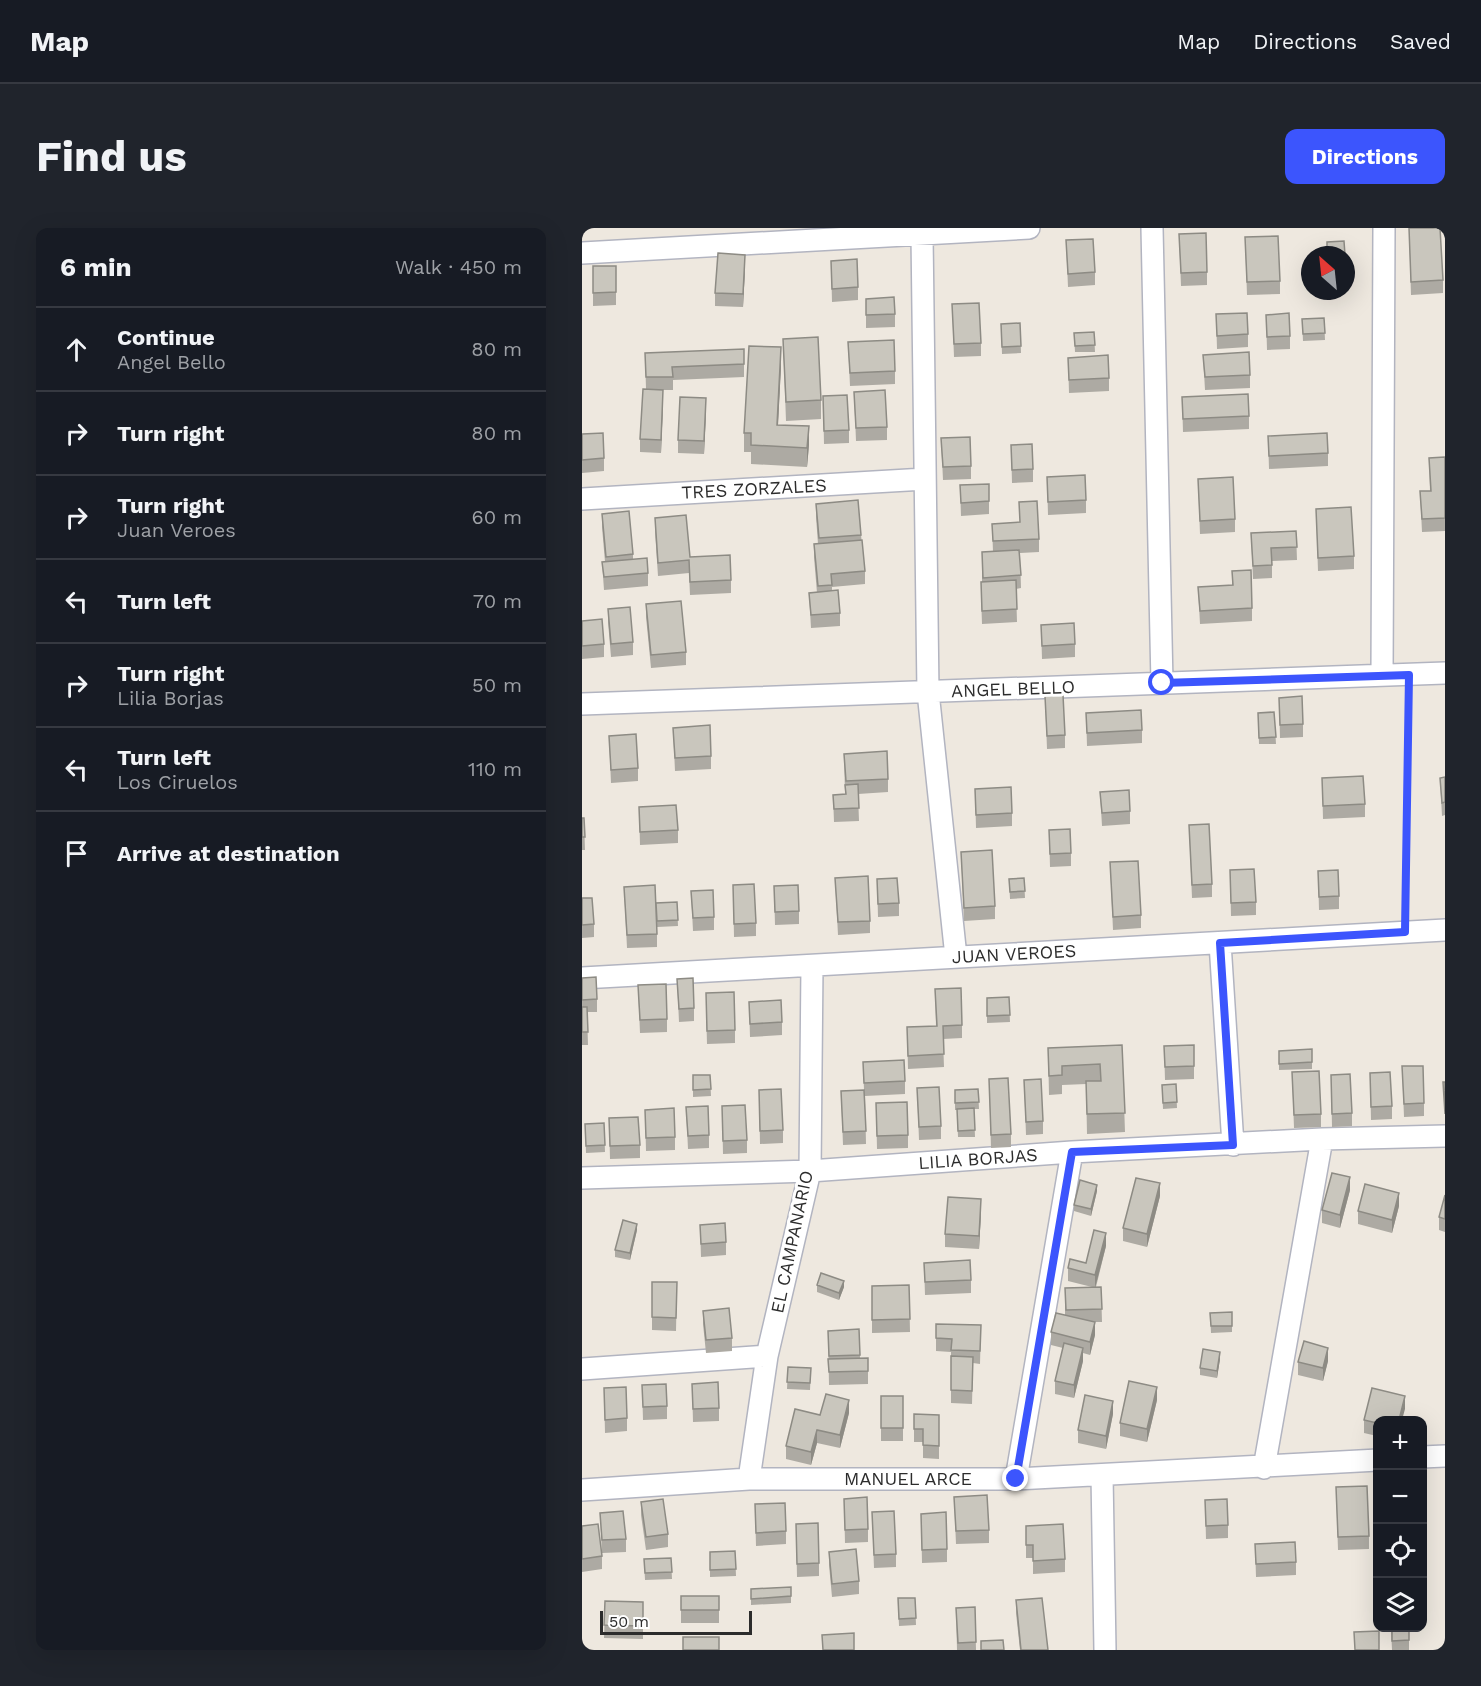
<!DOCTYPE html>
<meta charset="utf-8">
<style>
:root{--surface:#171b24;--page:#20242c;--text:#f1f3f6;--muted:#9ea1a6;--line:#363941;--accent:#3c55fd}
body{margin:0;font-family:"Work Sans",sans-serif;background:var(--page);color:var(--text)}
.controls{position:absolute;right:18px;bottom:18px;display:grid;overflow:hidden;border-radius:12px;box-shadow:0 6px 24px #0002}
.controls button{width:54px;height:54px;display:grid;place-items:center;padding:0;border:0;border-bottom:2px solid var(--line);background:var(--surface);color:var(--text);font:30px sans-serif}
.compass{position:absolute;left:719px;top:18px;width:54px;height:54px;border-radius:50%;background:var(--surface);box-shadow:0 6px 24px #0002;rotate:333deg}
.scale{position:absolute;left:18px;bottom:15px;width:152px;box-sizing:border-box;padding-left:6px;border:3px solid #2c2c2c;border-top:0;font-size:16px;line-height:21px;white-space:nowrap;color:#2c2c2c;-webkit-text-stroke:4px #fff;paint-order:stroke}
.stop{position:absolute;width:18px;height:18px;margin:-14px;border:4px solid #3c55fd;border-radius:50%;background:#fff}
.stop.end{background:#3c55fd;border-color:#fff;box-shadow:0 2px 6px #0008}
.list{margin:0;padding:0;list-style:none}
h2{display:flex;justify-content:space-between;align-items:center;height:78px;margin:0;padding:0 24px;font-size:26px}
h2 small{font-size:20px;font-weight:400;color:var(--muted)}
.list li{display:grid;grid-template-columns:39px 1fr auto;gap:18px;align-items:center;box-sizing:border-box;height:84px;padding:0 24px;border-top:2px solid var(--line)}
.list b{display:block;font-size:22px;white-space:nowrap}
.list p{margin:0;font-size:20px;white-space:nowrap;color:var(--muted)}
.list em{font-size:20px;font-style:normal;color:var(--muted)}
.icon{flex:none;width:33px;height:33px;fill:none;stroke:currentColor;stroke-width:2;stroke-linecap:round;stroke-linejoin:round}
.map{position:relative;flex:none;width:863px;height:1422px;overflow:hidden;border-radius:12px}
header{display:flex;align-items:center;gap:36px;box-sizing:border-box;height:84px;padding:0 30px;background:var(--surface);border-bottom:2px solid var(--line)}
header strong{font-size:28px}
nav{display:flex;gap:33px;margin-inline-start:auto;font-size:21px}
.intro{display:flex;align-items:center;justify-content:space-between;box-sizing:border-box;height:144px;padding:0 36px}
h1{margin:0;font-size:42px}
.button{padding:15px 27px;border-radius:12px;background:var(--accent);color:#fff;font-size:21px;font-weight:700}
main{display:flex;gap:36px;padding:0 36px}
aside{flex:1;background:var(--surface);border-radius:12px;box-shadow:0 6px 24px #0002}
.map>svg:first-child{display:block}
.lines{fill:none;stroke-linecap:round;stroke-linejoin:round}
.minor-casing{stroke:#b2b4c0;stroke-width:24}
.path{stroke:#c8c8c8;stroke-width:4;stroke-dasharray:4.5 3;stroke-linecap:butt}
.minor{stroke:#fff;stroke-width:21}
.wall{fill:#adaaa3}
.shaded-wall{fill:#8d8b84}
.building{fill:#c9c6bd;stroke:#8d8b84;stroke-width:1.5}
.route{stroke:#3c55fd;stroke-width:8}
.labels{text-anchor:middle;stroke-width:6;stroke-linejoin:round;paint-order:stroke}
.street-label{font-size:18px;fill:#2c2c2c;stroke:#fff}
</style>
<header>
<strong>Map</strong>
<nav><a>Map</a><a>Directions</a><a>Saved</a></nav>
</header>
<div class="intro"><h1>Find us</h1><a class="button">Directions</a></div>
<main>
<aside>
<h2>6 min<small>Walk · 450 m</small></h2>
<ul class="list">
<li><svg class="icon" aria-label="ahead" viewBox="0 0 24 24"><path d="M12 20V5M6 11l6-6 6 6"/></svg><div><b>Continue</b><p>Angel Bello</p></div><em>80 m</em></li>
<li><svg class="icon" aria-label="right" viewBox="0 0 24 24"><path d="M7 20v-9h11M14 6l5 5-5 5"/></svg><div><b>Turn right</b></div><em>80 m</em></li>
<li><svg class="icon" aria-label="right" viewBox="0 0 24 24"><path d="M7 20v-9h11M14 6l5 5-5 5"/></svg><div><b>Turn right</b><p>Juan Veroes</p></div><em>60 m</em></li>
<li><svg class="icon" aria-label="left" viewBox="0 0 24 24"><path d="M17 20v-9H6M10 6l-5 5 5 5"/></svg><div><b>Turn left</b></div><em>70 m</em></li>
<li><svg class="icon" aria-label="right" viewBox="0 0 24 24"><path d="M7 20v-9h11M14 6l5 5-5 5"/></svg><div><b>Turn right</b><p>Lilia Borjas</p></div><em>50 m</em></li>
<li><svg class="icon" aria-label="left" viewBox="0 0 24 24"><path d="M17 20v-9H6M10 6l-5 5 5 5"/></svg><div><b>Turn left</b><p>Los Ciruelos</p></div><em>110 m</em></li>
<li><svg class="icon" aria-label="arrive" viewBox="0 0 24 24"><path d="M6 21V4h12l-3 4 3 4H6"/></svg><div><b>Arrive at destination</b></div></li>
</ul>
</aside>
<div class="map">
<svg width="863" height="1422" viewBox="0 0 863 1422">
<rect width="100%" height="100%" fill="#eee8df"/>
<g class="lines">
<!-- minor casing -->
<g class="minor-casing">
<path id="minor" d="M570 0 580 455
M340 7 346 464 374 729
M0 25 447 0
M0 271 343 251
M800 447 802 0
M0 476 863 445
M638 715 651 917
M0 750 863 702
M0 950 228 943 490 924 740 911 863 908
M0 1141 185 1128
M840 1229 863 1228
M682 1240 740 911
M520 1247 523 1422
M167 1251 185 1128 228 943 230 738
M434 1251 490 924
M0 1262 167 1251H434L796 1232"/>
</g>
<!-- path -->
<path class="path" d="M824 686 827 465"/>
<!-- minor -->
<use href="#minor" class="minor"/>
</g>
<!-- wall -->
<path class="wall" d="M827 0 861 52V65L829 67Z
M597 6 625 44V57L599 58Z
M663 9 698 53V66L665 67Z
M484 12 513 44V57L486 59Z
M249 33 276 59V72L250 74Z
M11 38H34V77L11 78Z
M163 40 161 79 133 78V65Z
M284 71 313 86V99L284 100Z
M370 76 399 115V128L372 129Z
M634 86 666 106V119L635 121Z
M684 87 708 108V121L685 122Z
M742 90 743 112 721 113 720 91Z
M438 95 439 125 420 126 419 96Z
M512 104 513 124H493L492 105Z
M201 111 239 172V191L204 193Z
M266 114 313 143V156L268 158Z
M63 125 162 136V149L91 152V162H79L81 175 79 225 58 224V211L64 161Z
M621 127 668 147V160L623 162Z
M486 130 527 150V163L487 165Z
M199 138 196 197 227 217 225 239 169 236V224H162V205Z
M272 164 305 199V212L274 213Z
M241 168 267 202V215L242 216Z
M600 169 667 188V201L601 204Z
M124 183 122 226 96 225V212Z
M0 206 22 230V243L0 245Z
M686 208 746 225V238L687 241Z
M359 210 389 238V251L361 252Z
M429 217 451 241V254L430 255Z
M863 229V303L840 304 838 263H848L847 230Z
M465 249 504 272V285L466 287Z
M616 251 653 291V304L618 306Z
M378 257 407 273V286L379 288Z
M437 274 457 311V324L438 325 439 360 434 361 435 394 400 396 399 367V354H400V324H411L410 296 438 294Z
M234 276 279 307 283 343V356L250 359V363L258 385V398L229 400 227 365H235L232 329V316H236L234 289Z
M734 281 772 328V341L736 343Z
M20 286 51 326V331L66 345V358L22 362 20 334H23L20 299Z
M73 290 108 329 149 352V365L108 367 107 345 76 348 73 303Z
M714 303 715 332 690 333V350L671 351 669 305Z
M650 343 670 380V393L618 396 616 359 650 357Z
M64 376 104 424V437L69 440 64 389Z
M26 381 51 414V427L29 429 26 394Z
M0 393 22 416V429L0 431Z
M459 397 493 416V429L460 431Z
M463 468 483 507V520L465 521Z
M697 470 721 496V509L698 510Z
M692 484 694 516H677L676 485Z
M504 485 560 502V515L505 518Z
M91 500 129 528V541L93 543Z
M27 508 56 540V553L29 555Z
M262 526 306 551V564L276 566 277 593 252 594 251 567 263 566Z
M863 549V587L860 588 858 550Z
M740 550 783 576V589L741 591Z
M393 561 430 585V598L394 600Z
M518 564 548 583V596L520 598Z
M57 579 96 602V615L58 617Z
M0 590H2L3 622H0Z
M607 597 630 656V669L610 670Z
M467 602 489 625V638L468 639Z
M379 624 413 678V691L382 693Z
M528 634 559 687V700L531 702Z
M648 642 674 674V687L649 688Z
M736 643 757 668V681L737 682Z
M253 650 288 693V705L256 707Z
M442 650 443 670 428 671 427 651Z
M295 651 317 675V688L296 689Z
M151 657 174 695V708L152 709Z
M192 658 217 683V696L193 697Z
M42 659 74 675 95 674 96 698 75 699V719L45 720Z
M109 663 132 689V702L111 703Z
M0 670 12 696V709L0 710Z
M0 750 15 771V784H5L6 817H0Z
M95 751 112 780V793L97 794Z
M56 757 85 791V804L58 805Z
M353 761 380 797V810L361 811 362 839 326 841 325 799 354 798Z
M427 769 428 794 405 795V770Z
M167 774 200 794V807L168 809Z
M124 778 153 802V815L125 816Z
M540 817 543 904 505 906 504 856 480 857V866L467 867 466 820Z
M582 818 612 838V851L583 852Z
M730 821V841L697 842V823Z
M281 834 323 853V866L283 868 284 916 261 917 259 863 282 862Z
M820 838 842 875V888L822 889Z
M710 844 739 886V899L712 900Z
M788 845 810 878V891L789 892Z
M111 847H128L129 868 111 869Z
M749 847 770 885V898L750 899Z
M407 851 429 906V919L409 920Z
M442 852 461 893V906L444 907Z
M594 856 595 880 581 881 580 857Z
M335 860 359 898V911L337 912Z
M396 861 397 881H392L393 909H376L375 882H373V862Z
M177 862 201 902V915L178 916Z
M294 875 326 907V920L295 921Z
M140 878 165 912V925L141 926Z
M104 879 127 907V920L106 921Z
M63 882 93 909V922L64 923Z
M27 890 58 917V930L28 931Z
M22 895 23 924 4 925 3 896Z
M768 962 758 1000 740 995V982Z
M515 963 509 988 492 983V977Z
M863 967V1004L857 1002V989Z
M578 968 565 1019 541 1013V1000Z
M817 978 810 1005 776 996V983Z
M399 984 397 1021 363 1019V1006Z
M118 997 144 1014V1027L119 1029Z
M55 1002 48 1032 33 1029V1022Z
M524 1018 514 1059H519L520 1094H512L513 1107 508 1127 501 1125V1133L492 1170 473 1166V1153L481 1120 469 1117V1104L483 1087V1060L510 1059 486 1053V1040L504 1035Z
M342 1035 389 1052V1065L343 1067Z
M95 1054 94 1103 70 1102V1089Z
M235 1057 262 1059 257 1072 235 1064Z
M327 1057 328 1104 290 1105V1058Z
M121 1083 150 1110V1123L124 1125 121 1096Z
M650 1084V1104L629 1105 628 1085Z
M354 1096 399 1097 398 1136 391 1135 390 1176 369 1175V1124L354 1123Z
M277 1101 278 1130H286V1156L247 1157 246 1103Z
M638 1131 635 1150 618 1147V1140Z
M746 1133 741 1153 716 1147V1134Z
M206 1139 229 1140 228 1162 205 1161Z
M110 1156 137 1180V1193L111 1194Z
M60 1157 85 1178V1191L61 1192Z
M22 1160 45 1190V1203L23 1205Z
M299 1168H321V1213H299Z
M575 1172 565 1214 538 1208V1195Z
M823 1181 795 1192V1208L782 1205V1192Z
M267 1185 258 1220 235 1215 229 1237 204 1231V1218L238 1187Z
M332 1186 357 1187V1231L341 1230V1214H332Z
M531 1186 524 1221 496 1215V1202Z
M754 1259 787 1308V1321L756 1322Z
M372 1269 407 1302V1315L374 1316Z
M262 1271 286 1301V1314L263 1315Z
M623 1272 646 1297V1310L624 1311Z
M59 1274 86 1306V1319L64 1322 59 1287Z
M173 1276 204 1303V1316L174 1318Z
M290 1284 314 1326V1339L292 1340Z
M18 1285 44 1311V1324L20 1325Z
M339 1286 365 1321V1334L340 1335Z
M214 1296 237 1335V1348L215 1349Z
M0 1298 20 1328V1341L0 1344Z
M444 1298 483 1331V1344L451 1346V1330H444Z
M673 1316 714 1334V1347L674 1349Z
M153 1323 154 1348 128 1349V1324Z
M247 1324 277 1353V1366L250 1369 247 1337Z
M89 1330 90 1351 63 1352 62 1331Z
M209 1359V1375L169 1377V1361Z
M137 1368V1395H99V1382Z
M316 1370H333L334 1397 317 1398Z
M434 1372 466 1422H438L434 1385Z
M23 1373 61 1374V1411L22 1410Z
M393 1379 394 1422H375L374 1380Z
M809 1400H827V1422H810Z"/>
<!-- shaded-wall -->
<path class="shaded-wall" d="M163 27V40L161 79V66Z
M199 119V138L195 216V197Z
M81 162V175L79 225V212Z
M124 170V183L122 226V213Z
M227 198V217L225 239V220Z
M768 949V962L758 1000V987Z
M578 955V968L565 1019V1006Z
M515 957V963L509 988V981Z
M817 965V978L810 1005V992Z
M399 971V984L397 1021V1008Z
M55 996V1002L48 1032V1025Z
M524 1005V1018L513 1060V1047Z
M262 1053V1059L257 1072V1065Z
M513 1094V1107L508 1127V1114Z
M501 1120V1133L492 1170V1157Z
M746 1120V1133L741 1153V1140Z
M638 1124V1131L635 1150V1143Z
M575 1159V1172L565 1214V1201Z
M823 1168V1181L820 1192H817Z
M267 1172V1185L258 1220V1207Z
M531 1173V1186L524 1221V1208Z
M235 1202V1215L229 1237V1224Z"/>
<!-- building -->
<path class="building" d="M827 0H858L861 52 829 54Z
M624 5 625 44 599 45 597 6Z
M696 8 698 53 665 54 663 9Z
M511 11 513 44 486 46 484 12Z
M762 13 763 27H745V14Z
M136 25 163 27 161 66 133 65Z
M275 31 276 59 250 61 249 33Z
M11 38H34V64L11 65Z
M312 69 313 86 284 87V71Z
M397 75 399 115 372 116 370 76Z
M665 85 666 106 635 108 634 86Z
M707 85 708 108 685 109 684 87Z
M742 90 743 105 721 106 720 91Z
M438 95 439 118 420 119 419 96Z
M512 104 513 117 493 118 492 105Z
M236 109 239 172 204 174 201 111Z
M312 112 313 143 268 145 266 114Z
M167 118 199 119 195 197 227 198 225 220 169 217V205H162Z
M162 121V136L90 139 91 149H64L63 125Z
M667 124 668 147 623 149 621 127Z
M526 127 527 150 487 152 486 130Z
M61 161 81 162 79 212 58 211Z
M303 162 305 199 274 200 272 164Z
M666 166 667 188 601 191 600 169Z
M265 167 267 202 242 203 241 168Z
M98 169 124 170 122 213 96 212Z
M21 205 22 230 0 232V206Z
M745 205 746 225 687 228 686 208Z
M388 209 389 238 361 239 359 210Z
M450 216 451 241 430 242 429 217Z
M863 229V290L840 291 838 263H849L847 230Z
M503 247 504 272 466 274 465 249Z
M651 249 653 291 618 293 616 251Z
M407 256V273L379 275 378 257Z
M276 272 279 307 237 310 234 276Z
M455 273 457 311 411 313 410 296 438 294 437 274Z
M769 279 772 328 736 330 734 281Z
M47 283 51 326 24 329 20 286Z
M104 287 108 329 148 327 149 352 108 354 107 332 76 335 73 290Z
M714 303 715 319 689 320 690 337 671 338 669 305Z
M280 312 283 343 249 346 250 357 236 358 232 316Z
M437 322 439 347 401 350 400 324Z
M65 330 66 345 22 349 20 334Z
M669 342 670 380 618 383 616 359 651 357 650 343Z
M434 352 435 381 400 383 399 354Z
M256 362 258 385 229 387 227 365Z
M99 373 104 424 69 427 64 376Z
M48 379 51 414 29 416 26 381Z
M20 391 22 416 0 418V393Z
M492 395 493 416 460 418 459 397Z
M481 467 483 507 465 508 463 468Z
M720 468 721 496 698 497 697 470Z
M559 482 560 502 505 505 504 485Z
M692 484 694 509 677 510 676 485Z
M128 497 129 528 93 530 91 500Z
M54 506 56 540 29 542 27 508Z
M305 523 306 551 264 553 262 526Z
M781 548 783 576 741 578 740 550Z
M863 549V574L860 575 858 550Z
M276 556 277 580 252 581 251 567 264 566 263 557Z
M429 559 430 585 394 587 393 561Z
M547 562 548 583 520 585 518 564Z
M94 577 96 602 58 604 57 579Z
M0 590H2L3 609H0Z
M627 596 630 656 610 657 607 597Z
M488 601 489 625 468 626 467 602Z
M410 622 413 678 382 680 379 624Z
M556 633 559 687 531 689 528 634Z
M672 641 674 674 649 675 648 642Z
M756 642 757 668 737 669 736 643Z
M286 648 288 693 256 694 253 650Z
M315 650 317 675 296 676 295 651Z
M442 650 443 663 428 664 427 651Z
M172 656 174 695 152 696 151 657Z
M73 657 75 706 45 707 42 659Z
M216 657 217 683 193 684 192 658Z
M131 662 132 689 111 690 109 663Z
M0 670H10L12 696 0 697Z
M95 674 96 692 75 693 74 675Z
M14 749 15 771 0 772V750Z
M111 750 112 780 97 781 95 751Z
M84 756 85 791 58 792 56 757Z
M379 760 380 797 361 798 362 826 326 828 325 799 355 798 353 761Z
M152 764 153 802 125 803 124 765Z
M427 769 428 787 405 788V770Z
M199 772 200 794 168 796 167 774Z
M0 779H5L6 804H0Z
M540 817 543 885 505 886 504 853H519L518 836 480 838V847L467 848 466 820Z
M612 817V838L583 839 582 818Z
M730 821V834L697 836V823Z
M322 832 323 853 282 855 281 834Z
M820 838H841L842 875 822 876Z
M737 843 739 886 712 887 710 844Z
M808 844 810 878 789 879 788 845Z
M768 846 770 885 750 886 749 847Z
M111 847H128L129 861 111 862Z
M426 850 429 906 409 907 407 851Z
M459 851 461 893 444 894 442 852Z
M861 854H863V886Z
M594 856 595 874 581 875 580 857Z
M357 859 359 898 337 899 335 860Z
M199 861 201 902 178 903 177 862Z
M396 861 397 874 373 875V862Z
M282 862 284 903 261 904 259 863Z
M325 874 326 907 295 908 294 875Z
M163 877 165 912 141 913 140 878Z
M126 878 127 907 106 908 104 879Z
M92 880 93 909 64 910 63 882Z
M392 880 393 902 376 903 375 881Z
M56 889 58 917 28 918 27 890Z
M22 895 23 917 4 918 3 896Z
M750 945 768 949 758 987 740 982Z
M554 950 578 955 565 1006 541 1000Z
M498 952 515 957 509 981 492 977Z
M783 956 817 965 810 992 776 983Z
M863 967V991L857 989Z
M366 969 399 971 397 1008 363 1006Z
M41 992 55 996 48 1025 33 1022Z
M143 995 144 1014 119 1016 118 997Z
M512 1002 524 1005 513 1047 486 1040 488 1031 504 1035Z
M388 1032 389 1052 343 1054 342 1035Z
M239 1045 262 1053 257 1065 235 1057Z
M70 1054H95L94 1090 70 1089Z
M327 1057 328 1091 290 1092V1058Z
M519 1059 520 1081 484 1082 483 1060Z
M147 1080 150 1110 124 1112 121 1083Z
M650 1084V1098H629L628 1085Z
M474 1085 513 1094 508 1114 469 1104Z
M354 1096 399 1097 398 1123 369 1122 370 1111 354 1110Z
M277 1101 278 1127 247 1128 246 1103Z
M722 1113 746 1120 741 1140 716 1134Z
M482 1115 501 1120 492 1157 473 1153Z
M621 1121 638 1124 635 1143 618 1140Z
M369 1128 391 1129 390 1163 369 1162Z
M286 1130V1143L247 1144 246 1131Z
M206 1139 229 1140 228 1155 205 1154Z
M547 1153 575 1159 565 1201 538 1195Z
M136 1154 137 1180 111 1181 110 1156Z
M84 1156 85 1178 61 1179 60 1157Z
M44 1159 45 1190 23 1192 22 1160Z
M790 1160 823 1168 817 1192H795V1195L782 1192Z
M244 1166 267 1172 258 1207 235 1202 229 1224 204 1218 213 1181 238 1187Z
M503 1167 531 1173 524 1208 496 1202Z
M299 1168H321V1200H299Z
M332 1186 357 1187V1218L341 1217V1201H332Z
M785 1258 787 1308 756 1309 754 1259Z
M405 1267 407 1302 374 1303 372 1269Z
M285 1269 286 1301 263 1302 262 1271Z
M81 1271 86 1306 64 1309 59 1274Z
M645 1271 646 1297 624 1298 623 1272Z
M203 1275 204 1303 174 1305 173 1276Z
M41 1283 44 1311 20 1312 18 1285Z
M312 1283 314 1326 292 1327 290 1284Z
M364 1284 365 1321 340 1322 339 1286Z
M236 1295 237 1335 215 1336 214 1296Z
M16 1296 20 1328 0 1331V1298Z
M481 1296 483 1331 451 1333V1317H444V1298Z
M713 1314 714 1334 674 1336 673 1316Z
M274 1321 277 1353 250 1356 247 1324Z
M153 1323 154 1341 128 1342V1324Z
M89 1330 90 1344 63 1345 62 1331Z
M209 1359V1368L169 1371V1361Z
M99 1368H137V1382H99Z
M316 1370H333L334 1390 317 1391Z
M460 1370 466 1422H439L434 1372Z
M23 1373 61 1374V1398L22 1397Z
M393 1379 394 1414 376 1415 374 1380Z
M810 1400H827V1412L810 1413Z
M797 1403V1422H773L772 1404Z
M272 1405V1422H241L240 1407Z
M101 1409H137V1422H101Z
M421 1412 422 1422H399V1413Z"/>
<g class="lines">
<!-- route -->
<path class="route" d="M434 1251 490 924 651 917 638 715 823 704 827 447 580 455"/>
</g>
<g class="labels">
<!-- street labels -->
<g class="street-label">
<text transform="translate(172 261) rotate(-3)" y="6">TRES ZORZALES</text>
<text transform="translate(431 461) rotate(-2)" y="6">ANGEL BELLO</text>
<text transform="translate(432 726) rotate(-3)" y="6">JUAN VEROES</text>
<text transform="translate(396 931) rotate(-4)" y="6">LILIA BORJAS</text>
<text transform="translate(210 1014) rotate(-78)" y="6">EL CAMPANARIO</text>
<text x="326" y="1257">MANUEL ARCE</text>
</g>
</g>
</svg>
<div class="controls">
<button>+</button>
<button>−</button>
<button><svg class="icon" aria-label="locate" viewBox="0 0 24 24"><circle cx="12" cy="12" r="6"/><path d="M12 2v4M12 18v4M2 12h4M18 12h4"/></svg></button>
<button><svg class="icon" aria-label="layers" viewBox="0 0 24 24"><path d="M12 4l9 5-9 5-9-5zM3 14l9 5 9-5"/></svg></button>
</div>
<svg class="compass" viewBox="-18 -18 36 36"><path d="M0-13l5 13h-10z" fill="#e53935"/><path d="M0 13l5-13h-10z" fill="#9ea1a6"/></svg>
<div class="scale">50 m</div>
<div class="stop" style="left:580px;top:455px"></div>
<div class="stop end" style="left:434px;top:1251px"></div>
</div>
</main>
